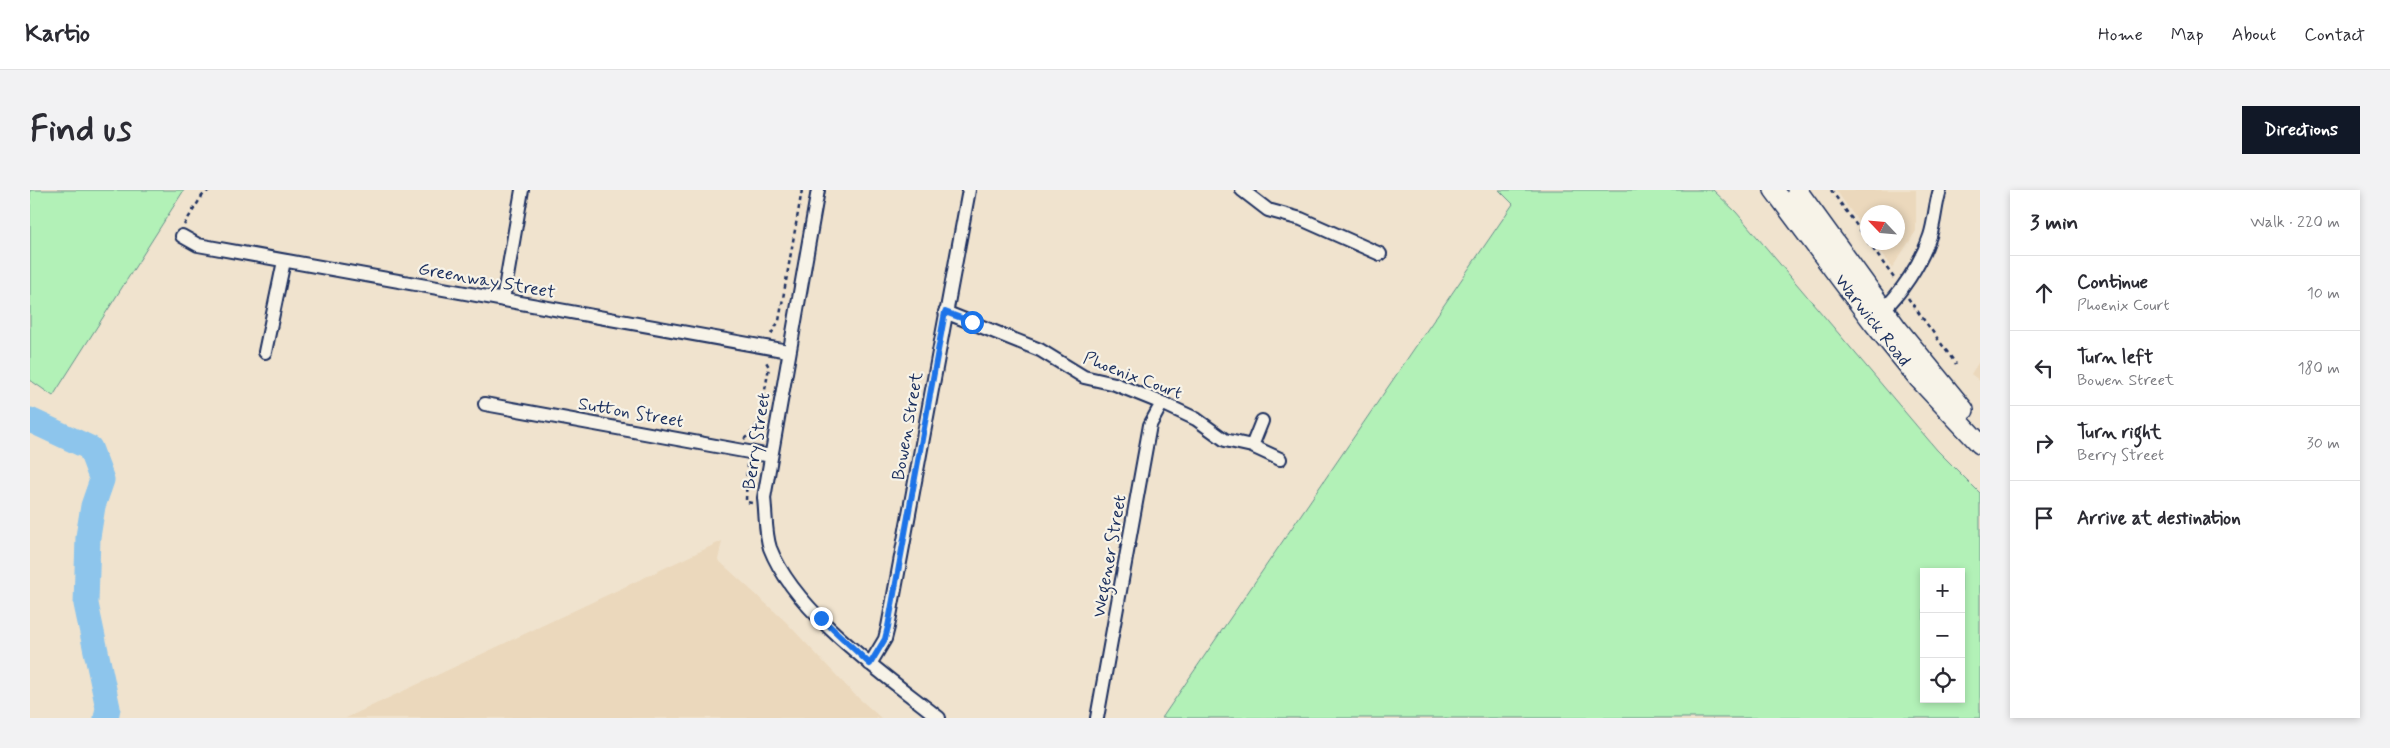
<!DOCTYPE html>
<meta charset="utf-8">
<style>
:root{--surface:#fff;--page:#f2f2f3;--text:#2b2b33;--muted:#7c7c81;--line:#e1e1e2;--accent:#111827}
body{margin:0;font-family:Mynerve,sans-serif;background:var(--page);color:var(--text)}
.controls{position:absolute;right:15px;bottom:15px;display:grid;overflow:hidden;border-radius:0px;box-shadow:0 2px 8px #0003}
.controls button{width:45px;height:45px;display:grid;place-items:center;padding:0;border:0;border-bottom:1px solid var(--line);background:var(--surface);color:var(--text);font:25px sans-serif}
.compass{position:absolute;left:1830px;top:15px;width:45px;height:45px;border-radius:50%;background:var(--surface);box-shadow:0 2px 8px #0003;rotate:296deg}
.stop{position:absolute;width:15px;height:15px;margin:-11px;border:4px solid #1a73e8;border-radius:50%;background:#fff}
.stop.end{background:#1a73e8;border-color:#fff;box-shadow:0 1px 5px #0008}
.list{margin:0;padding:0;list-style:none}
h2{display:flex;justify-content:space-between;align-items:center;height:65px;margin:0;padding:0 20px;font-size:21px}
h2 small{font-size:16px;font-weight:400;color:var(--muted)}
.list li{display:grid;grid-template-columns:32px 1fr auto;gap:15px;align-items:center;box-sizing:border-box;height:75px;padding:0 20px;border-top:1px solid var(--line)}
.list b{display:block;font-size:19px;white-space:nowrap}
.list p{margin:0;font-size:16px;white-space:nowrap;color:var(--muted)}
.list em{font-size:16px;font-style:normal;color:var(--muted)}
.icon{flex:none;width:28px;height:28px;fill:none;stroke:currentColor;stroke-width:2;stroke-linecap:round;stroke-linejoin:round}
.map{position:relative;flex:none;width:1950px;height:528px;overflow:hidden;border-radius:0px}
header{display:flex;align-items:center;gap:30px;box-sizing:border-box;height:70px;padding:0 25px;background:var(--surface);border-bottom:1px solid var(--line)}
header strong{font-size:24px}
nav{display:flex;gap:28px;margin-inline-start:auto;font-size:18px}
.intro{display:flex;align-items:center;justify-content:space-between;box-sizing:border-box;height:120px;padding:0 30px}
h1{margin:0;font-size:35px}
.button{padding:12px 22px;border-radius:0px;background:var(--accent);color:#fff;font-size:18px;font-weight:700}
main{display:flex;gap:30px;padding:0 30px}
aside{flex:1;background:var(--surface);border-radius:0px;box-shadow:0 2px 8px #0003}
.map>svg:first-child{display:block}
.built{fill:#ebd8bc}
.green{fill:#b2f1b7;stroke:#66908a;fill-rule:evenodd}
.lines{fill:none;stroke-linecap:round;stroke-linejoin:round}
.river{stroke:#8dc5ec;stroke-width:25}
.street-casing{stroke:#1b2f5e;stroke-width:16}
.primary-casing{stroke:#1b2f5e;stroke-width:22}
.path{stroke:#1b2f5e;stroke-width:2.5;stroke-dasharray:4 4;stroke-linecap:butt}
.street{stroke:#f7f3e8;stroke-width:12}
.primary{stroke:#f7f3e8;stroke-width:19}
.route{stroke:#1a73e8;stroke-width:6}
.labels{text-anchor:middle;stroke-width:4.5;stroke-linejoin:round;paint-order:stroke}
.street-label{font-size:18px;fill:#1b2f5e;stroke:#f7f3e8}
</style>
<header>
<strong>Kartio</strong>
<nav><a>Home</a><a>Map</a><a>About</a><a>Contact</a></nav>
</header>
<div class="intro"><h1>Find us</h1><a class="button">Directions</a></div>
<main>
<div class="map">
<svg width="1950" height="528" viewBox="0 0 1950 528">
<rect width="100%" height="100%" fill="#f0e3ce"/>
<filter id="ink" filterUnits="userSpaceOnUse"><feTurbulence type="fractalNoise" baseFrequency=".02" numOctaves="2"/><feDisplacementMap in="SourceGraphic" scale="10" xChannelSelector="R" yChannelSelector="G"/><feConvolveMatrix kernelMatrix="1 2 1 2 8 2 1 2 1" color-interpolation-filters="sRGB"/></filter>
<g filter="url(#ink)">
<!-- built -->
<path class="built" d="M1806 0H1886V41L1862 78 1844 53 1868 52V22H1838L1837 44Z
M1950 170V191L1941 184Z
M692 351 688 370 755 431 824 504 851 528H316Z"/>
<!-- green -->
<path class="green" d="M0 0H154L23 206 0 190Z
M1469 0H1683L1706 22 1907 260 1950 303V528H1132L1483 14ZM1894 382H1931V509H1894Z"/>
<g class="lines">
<!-- river -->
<path class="river" d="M0 230 60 258 72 290 63 316 58 347 56 414 78 518 76 528"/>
<!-- street casing -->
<g class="street-casing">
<path id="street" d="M788 0 734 308C736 324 735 343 740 358 765 423 855 485 909 528
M1212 0 1238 20 1271 29 1350 64
M152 46 168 55 758 161
M473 110 492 0
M915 122 1010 160 1054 187 1085 194 1132 213 1166 229 1195 250 1222 256 1250 269
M1849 124C1871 104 1891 73 1900 46 1905 31 1905 15 1910 0
M235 162 254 71
M455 214 741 266
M1222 256 1232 231
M840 474 855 449 858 437 939 0
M1067 528 1120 235 1132 213"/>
</g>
<!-- primary casing -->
<g class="primary-casing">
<path id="primary" d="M1744 0 1842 131 1889 189 1950 254
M1767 0 1867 138 1934 220"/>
</g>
<!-- path -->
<path class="path" d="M1801 0 1838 51
M154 35 172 6 179 0
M1838 52 1864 88
M1878 108 1926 174
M741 144 749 131 772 0
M714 249 723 241 730 229 739 177 735 170
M717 274 716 312 722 313"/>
<!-- street -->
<use href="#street" class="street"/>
<!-- primary -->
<use href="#primary" class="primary"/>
</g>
</g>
<g class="lines" filter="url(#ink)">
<!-- route -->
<path class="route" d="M791 428 840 474 855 449 858 437 915 122 942 132"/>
</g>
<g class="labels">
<!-- street labels -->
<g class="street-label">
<text transform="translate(457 90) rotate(10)" y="6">Greenway Street</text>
<text transform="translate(1843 130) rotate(52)" y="6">Warwick Road</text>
<text transform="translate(1103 185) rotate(21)" y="6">Phoenix Court</text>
<text transform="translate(601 222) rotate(10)" y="6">Sutton Street</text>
<text transform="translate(877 236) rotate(-80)" y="6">Bowen Street</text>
<text transform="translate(726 251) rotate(-81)" y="6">Berry Street</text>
<text transform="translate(1079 366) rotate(-80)" y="6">Wegener Street</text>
</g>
</g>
</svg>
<div class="controls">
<button>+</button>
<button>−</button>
<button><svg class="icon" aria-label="locate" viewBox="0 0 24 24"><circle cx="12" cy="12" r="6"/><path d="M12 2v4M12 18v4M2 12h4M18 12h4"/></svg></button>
</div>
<svg class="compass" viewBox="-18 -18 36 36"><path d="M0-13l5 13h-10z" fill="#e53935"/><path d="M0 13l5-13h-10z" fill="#7c7c81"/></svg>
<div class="stop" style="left:942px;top:132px"></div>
<div class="stop end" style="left:791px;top:428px"></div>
</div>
<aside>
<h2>3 min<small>Walk · 220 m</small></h2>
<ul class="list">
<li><svg class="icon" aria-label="ahead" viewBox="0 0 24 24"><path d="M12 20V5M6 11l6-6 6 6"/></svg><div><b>Continue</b><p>Phoenix Court</p></div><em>10 m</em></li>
<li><svg class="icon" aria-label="left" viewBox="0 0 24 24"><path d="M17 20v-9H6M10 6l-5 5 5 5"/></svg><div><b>Turn left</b><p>Bowen Street</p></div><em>180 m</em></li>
<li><svg class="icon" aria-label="right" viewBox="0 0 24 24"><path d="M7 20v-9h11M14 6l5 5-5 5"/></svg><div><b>Turn right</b><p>Berry Street</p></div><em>30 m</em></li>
<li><svg class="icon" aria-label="arrive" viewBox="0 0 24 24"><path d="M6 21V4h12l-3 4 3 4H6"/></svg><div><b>Arrive at destination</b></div></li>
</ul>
</aside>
</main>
